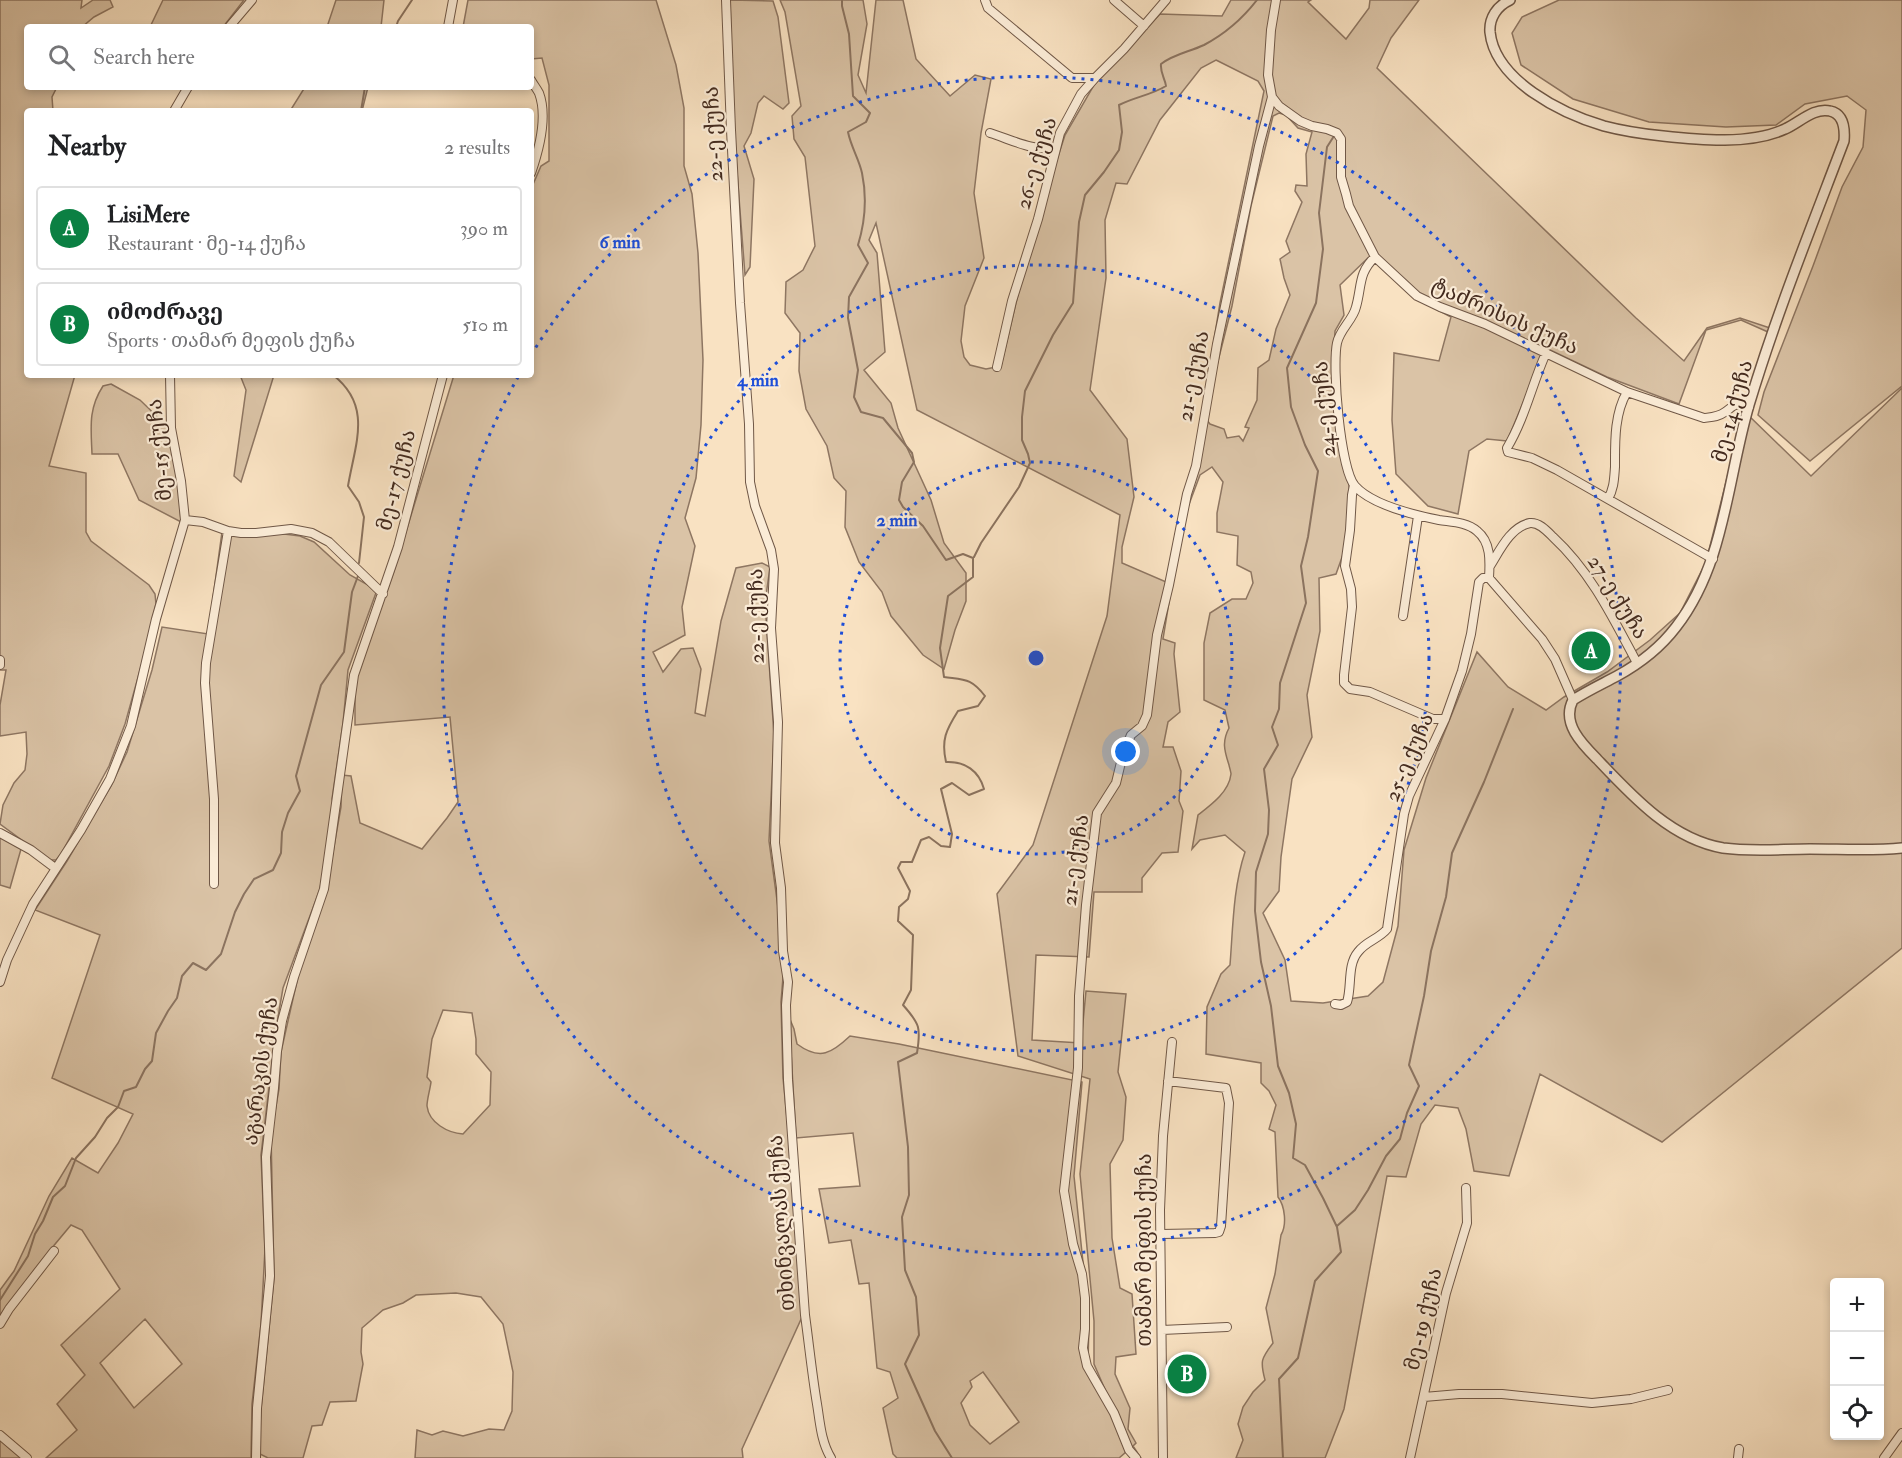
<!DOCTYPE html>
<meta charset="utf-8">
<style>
:root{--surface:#fff;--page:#f6f6f6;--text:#202124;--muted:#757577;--line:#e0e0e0;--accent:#0b8043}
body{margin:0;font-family:"IM FELL Double Pica","Noto Serif Georgian",serif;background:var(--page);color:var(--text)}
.controls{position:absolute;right:18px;bottom:18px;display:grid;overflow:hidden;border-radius:6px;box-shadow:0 3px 9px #0003}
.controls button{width:54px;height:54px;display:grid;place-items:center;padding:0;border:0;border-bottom:2px solid var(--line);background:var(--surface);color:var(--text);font:30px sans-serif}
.you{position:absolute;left:1126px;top:752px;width:21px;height:21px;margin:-15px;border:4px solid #fff;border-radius:50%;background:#1a73e8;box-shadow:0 0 0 9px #1a73e833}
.badge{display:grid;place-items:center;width:39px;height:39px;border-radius:50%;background:var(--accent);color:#fff;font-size:20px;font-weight:700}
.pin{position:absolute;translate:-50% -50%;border:3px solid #fff;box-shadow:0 2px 6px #0006}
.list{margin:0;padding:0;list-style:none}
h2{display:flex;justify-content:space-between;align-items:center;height:78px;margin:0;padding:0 24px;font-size:26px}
h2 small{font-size:20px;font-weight:400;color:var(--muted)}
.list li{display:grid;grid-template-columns:39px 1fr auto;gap:18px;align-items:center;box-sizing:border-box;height:84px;margin:0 12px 12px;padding:0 12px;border:2px solid var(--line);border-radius:6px}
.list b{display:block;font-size:22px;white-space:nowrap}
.list p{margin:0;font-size:20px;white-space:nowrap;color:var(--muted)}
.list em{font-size:20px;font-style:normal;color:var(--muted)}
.icon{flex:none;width:33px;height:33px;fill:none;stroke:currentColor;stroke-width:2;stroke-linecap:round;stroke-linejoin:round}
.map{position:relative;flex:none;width:1902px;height:1458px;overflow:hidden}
.search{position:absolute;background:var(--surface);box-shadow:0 3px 9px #0003;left:24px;top:24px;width:510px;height:66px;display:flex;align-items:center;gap:15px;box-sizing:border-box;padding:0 21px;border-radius:6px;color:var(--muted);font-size:22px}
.panel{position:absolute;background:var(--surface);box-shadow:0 3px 9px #0003;left:24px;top:108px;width:510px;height:270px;border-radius:6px}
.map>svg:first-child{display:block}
.green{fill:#dac3a6;stroke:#8e7662;stroke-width:1.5;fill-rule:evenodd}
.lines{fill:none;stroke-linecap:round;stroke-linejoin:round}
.stream{stroke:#8b735f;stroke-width:2}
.minor-casing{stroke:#705847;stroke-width:10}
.tertiary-casing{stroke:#705847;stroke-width:12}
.minor{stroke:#fbecd7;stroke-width:8}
.tertiary{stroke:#fbecd7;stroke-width:9}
.ring{fill:none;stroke:#1d4ed8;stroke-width:3;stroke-dasharray:3 6}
.labels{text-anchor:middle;stroke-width:4.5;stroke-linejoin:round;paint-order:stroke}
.street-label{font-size:21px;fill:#432a1e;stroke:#fbecd7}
.centre{fill:#1d4ed8;stroke:#fbecd7;stroke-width:3}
.ring-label{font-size:18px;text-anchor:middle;font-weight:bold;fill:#1d4ed8;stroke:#fbecd7;stroke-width:4.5;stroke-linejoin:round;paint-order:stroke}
</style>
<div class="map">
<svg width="1902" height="1458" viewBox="0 0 1902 1458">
<rect width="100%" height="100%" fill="#f9e2c2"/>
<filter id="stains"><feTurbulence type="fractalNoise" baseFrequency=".00333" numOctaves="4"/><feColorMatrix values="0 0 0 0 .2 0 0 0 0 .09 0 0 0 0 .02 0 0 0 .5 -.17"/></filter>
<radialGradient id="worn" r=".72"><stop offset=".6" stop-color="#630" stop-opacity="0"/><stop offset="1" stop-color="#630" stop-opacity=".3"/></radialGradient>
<!-- green -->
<path class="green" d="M0 0H82L81 8 93 0H110L113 7 94 17 82 27H27V87H57L52 97 53 111H27V320L25 331 27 332V375H75L49 466 86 473V532L91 541 149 585 155 594 156 604 142 663 125 724 109 766 61 854 56 860H49L0 824 3 805 14 783 25 770 27 754 26 732 0 736V705L6 670H0Z
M163 0H244L223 27H150Z
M336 0H384L381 27H327Z
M468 0H656L676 65 684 108V166L692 194 698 253 703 360 701 425 696 478 685 518 695 546 682 607 685 635 653 652 663 672 681 649 693 648 701 669 695 713 705 716 721 621 736 568 762 563 770 567 765 603 774 735 769 841 779 915 783 977 781 1002 783 1078 791 1159 802 1317 742 1449 743 1458H415L417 1430 432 1435 443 1431 463 1436 489 1429 504 1430 512 1411 513 1372 503 1324 481 1297 456 1293 416 1295 403 1303 383 1310 362 1328 361 1352 363 1364 356 1401 330 1402 322 1425 312 1426 303 1458H268L258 1453 261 1409 274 1278 271 1134 279 1089 281 1052 302 959 326 892 341 807 342 775 351 776 360 823 422 849 447 818 458 802 450 717 355 725V681L394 571 454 375H531V189L541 166 549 161V85L542 58 531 59V27H463ZM443 1010 472 1013 476 1039V1054L491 1072 490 1105 463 1134C448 1133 429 1123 427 1106 427 1099 430 1090 431 1082L427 1077 432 1039Z
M730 0 773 1 778 17 789 103 783 109 764 96 758 103 751 133 744 146 754 179 750 267 745 275 733 120Z
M780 0H863L867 24 858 75 866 93 876 0H903L916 59 950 96 975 75 991 79 981 133 974 193 984 258 965 306 961 341 964 357 970 365 986 369 1001 366 1031 240 1065 135 1094 85 1160 14 1222 16 1231 0H1311L1308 2 1346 39 1369 8 1370 0H1419L1391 38 1377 68 1636 318 1684 361 1707 328 1740 318 1770 328 1745 412 1811 476 1902 388V948L1662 1142 1540 1074 1509 1176 1474 1171 1466 1129 1458 1108 1435 1105 1421 1124 1406 1177 1387 1176 1344 1409 1325 1458H1236L1243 1440 1238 1424 1243 1407 1253 1392 1265 1380C1260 1361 1261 1359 1273 1343L1266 1308 1275 1274 1281 1235C1287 1225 1285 1206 1278 1197L1275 1132 1269 1129 1276 1105 1269 1091 1261 1083V1063L1206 1054 1207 1007 1221 974 1230 965C1233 927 1233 888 1245 852L1225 835 1200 840 1192 849 1198 815C1211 805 1229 792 1231 774 1231 772 1229 766 1229 765 1224 750 1222 741 1229 728L1225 710 1204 700V643L1210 613 1232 599H1246L1253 583 1251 572 1237 565 1238 536 1217 532V513L1223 482 1212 467 1200 475 1182 523 1163 639 1175 643 1174 654 1180 712 1168 722 1163 747H1173L1181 771 1179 801 1183 811 1178 852 1162 853 1142 878V892H1094L1089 957 1036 955 1032 1040 1081 1043 1086 991 1126 994 1118 1072 1126 1097 1123 1140 1110 1164 1112 1238 1120 1288 1132 1294 1136 1354 1116 1357 1115 1374 1130 1408 1128 1429 1136 1443 1133 1446 1141 1458H1139L1132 1447 1119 1458H897L893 1454 883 1408 898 1398 890 1372 877 1368 869 1283 859 1284 851 1240 829 1243 819 1189 860 1186 853 1133 796 1138 789 1017 794 1029 797 1044C820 1061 832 1053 850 1036L899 1044 1082 1082 1074 1176 1089 1320 1088 1365 1107 1394 1094 1364V1321L1080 1174 1090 1079 1018 1056 997 894 1033 845 1107 616 1120 515 917 410 876 223 869 240 877 253 885 352 864 370 891 403 898 428 931 500 944 543 966 573V601L955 630 944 669 923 655 891 616 882 592 859 562 845 527 846 491 834 478 827 446 806 409 799 371 800 333 785 313 786 282 803 270 815 246 805 157 794 139 792 116 801 106 785 12ZM1216 60 1258 81 1264 91 1220 303 1194 463 1166 582 1122 563V547L1134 497 1127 439 1090 390 1106 278 1105 220 1116 183 1127 184 1160 120 1201 68ZM1279 113 1286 115 1298 128 1312 132 1306 154 1307 186 1296 185 1295 191 1302 202 1286 241 1290 252 1280 259 1284 278 1290 295 1276 329 1269 360 1258 368 1257 400 1245 427 1249 428 1243 441 1239 436 1227 438 1224 429 1210 424 1206 419 1214 377 1232 306 1251 206 1273 116ZM1371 255 1415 298 1451 317 1439 361 1394 353 1392 420 1396 474 1428 506 1458 514 1469 451 1487 439 1507 441 1546 348 1607 377 1679 404 1706 330 1741 320 1768 332 1736 442 1706 562 1680 613 1650 640 1607 672 1564 697 1546 710 1508 687 1477 652 1426 778 1404 850 1398 926 1383 982 1368 996 1323 1003 1291 1001 1285 960 1263 913 1279 891 1281 857 1292 779 1312 737 1307 695 1320 631 1319 578 1336 574 1350 535 1351 502 1348 478 1337 438 1332 390 1335 331 1344 315 1340 285ZM983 1372 1019 1422 990 1444 970 1425 961 1403 972 1387 970 1381Z
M1559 0H1902V386L1810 461 1758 415 1764 392 1813 266 1842 187 1863 147 1866 110 1847 96 1805 104 1776 125 1726 127 1649 122 1573 99 1521 65 1512 33 1522 17Z
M305 87H368L362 111H290Z
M240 375H274L241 482 234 476 246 390Z
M111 384 140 400 168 427 179 491 181 522 139 500 118 454H92C91 428 88 409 103 386Z
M222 532 241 534H284L300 536 314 542 350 575 377 590 348 670 343 723 332 799 334 807 320 889 283 988 276 1029 261 1155 265 1249 261 1324 252 1404 251 1458H46L77 1430 57 1404 85 1375 61 1345 120 1289 82 1230 71 1225 51 1249 0 1316V1290L14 1271 49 1196 72 1158 98 1173 118 1143 133 1114 52 1078 100 935 35 910 67 861 111 786 127 752 152 670 162 627 208 634ZM145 1319 182 1364 134 1408 100 1363Z
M0 836 21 849 10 888 0 885Z
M0 1439 23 1458H0Z"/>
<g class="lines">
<!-- stream -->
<path class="stream" d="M842 0V6L849 34 853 96 870 113 866 122 848 132C851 147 859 159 862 173 867 197 865 222 858 245L868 263 849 297 848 318 858 370 854 397 861 412 883 418 912 453 914 462 902 482 899 500 903 507 923 526 946 560 963 554 973 558V577L948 596 940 648 944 677C965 680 971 678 985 696L978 706 958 711C946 730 941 740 946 762 965 761 979 771 984 789L969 795 952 783 941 789 952 834 950 847 941 846 929 837 921 840 912 862H901L898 868 910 891 908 899 899 907 898 921 913 935 911 990 903 1005C920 1024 921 1028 917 1053L898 1062 908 1147 909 1195 902 1217 905 1270 916 1297 919 1335 905 1364 935 1431 952 1458
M396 27 398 21 412 0
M361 111 365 87
M333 375C373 406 355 444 348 486L359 502 364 517 359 563
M974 557 981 543 1019 487 1030 463 1028 454 1022 440V417L1025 391 1053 335 1073 303 1079 222 1085 195 1104 172 1119 150 1122 132 1119 105C1135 97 1151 95 1166 86 1165 78 1160 73 1161 64 1174 54 1189 52 1204 45 1225 34 1243 18 1257 0
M1337 1226 1355 1210 1368 1190 1386 1156 1400 1139 1407 1113 1419 1086 1409 1065 1424 996 1431 951 1446 897 1452 853 1484 782 1513 709
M0 1300 28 1256 35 1234 43 1221 53 1197 65 1186 76 1158 95 1137 107 1118 118 1107 124 1091 136 1087 145 1069 152 1061 156 1033 168 1011 177 998 182 976 193 963 206 970 221 954 235 912 244 894 254 879 273 870 281 853 282 832 288 813 300 791 296 776 321 685 344 652 352 592 358 576
M1283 1458 1279 1379 1298 1358 1315 1281 1341 1252 1337 1227 1323 1198 1305 1165 1293 1158 1296 1124 1289 1093 1278 1066 1271 1006 1261 962 1255 911 1256 872 1268 834 1269 810 1264 769 1278 745 1272 727 1279 709 1280 683 1306 603 1301 566 1308 537 1318 471 1305 445 1291 407 1287 368 1316 303 1323 249 1319 213 1327 147 1334 136"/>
<!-- minor casing -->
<g class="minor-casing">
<path id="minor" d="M726 0 731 130 740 303 749 424 750 482 755 506 771 550 774 569 771 628 778 722 775 843 781 888 783 951 788 982 786 1005 788 1080 805 1315C809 1344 812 1374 817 1404 820 1422 821 1442 831 1458
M985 0 988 8 1072 78H1095
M1114 0 1144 26
M1276 0 1271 30 1268 75 1272 97 1279 106 1300 121 1312 126 1327 129 1337 133 1341 139V177L1346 194 1349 206 1375 257 1417 296 1440 307 1485 324 1627 392 1704 418C1712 417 1718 417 1725 412 1735 405 1735 402 1749 407
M229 27 252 0
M448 27 453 0
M531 80C533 84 537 89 539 93 548 117 539 150 531 173
M174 111 188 87
M990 133C1010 139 1036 153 1056 147
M1375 257C1358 273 1362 286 1356 307 1353 320 1340 329 1337 343 1332 366 1340 469 1355 486 1372 505 1414 515 1439 520 1451 522 1467 522 1477 531 1491 542 1490 561 1489 578L1542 639 1555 659 1573 700
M1546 353C1532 384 1525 418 1507 448L1508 452 1532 458 1557 470 1713 559
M997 367 1012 301 1038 219 1060 133 1081 94 1095 78 1124 49 1166 0
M1354 485 1352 495 1350 530 1345 566 1351 589 1352 607 1344 675V683L1350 689 1370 692 1433 719H1445
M1608 499C1614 488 1614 480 1615 467 1615 443 1614 414 1627 392
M185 520 203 522 228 531 241 533H256L291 529 312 533 329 542 383 594
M1490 566C1499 552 1510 527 1530 523 1539 522 1547 531 1553 537 1591 572 1613 618 1637 663
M1403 616 1418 516
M0 665V660
M0 833 31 850 55 868
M214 884V799L205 683 206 663 228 531
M0 982 7 960 33 904 81 830 110 779 131 726 156 619 185 520 181 481 171 428 170 375
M1335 1004 1341 1005 1347 1002C1352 987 1347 965 1358 952 1366 941 1379 939 1387 929L1404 814 1409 796 1445 719 1462 671 1471 634 1479 582 1483 578H1489
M1161 1234 1215 1233 1219 1232 1221 1226 1229 1103 1226 1088 1168 1081
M0 1324 9 1309 54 1251
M1162 1330 1227 1327
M1424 1397 1459 1394H1502L1592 1403 1631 1399 1668 1390
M0 1435 27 1458
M256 1458 257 1408 270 1276 266 1157 274 1088 277 1051 282 1021 294 977 324 889 354 675 398 547 443 375
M1136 1458 1129 1450 1114 1413 1087 1366 1083 1348 1085 1329V1298L1082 1274 1073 1244 1064 1191 1078 1068 1079 996 1086 905 1097 813 1116 783 1123 754 1131 735 1142 726 1147 715 1157 635 1169 585 1187 494 1196 466 1217 344 1259 146 1272 97
M1163 1458 1160 1210 1163 1136 1172 1042
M1410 1458 1446 1293 1467 1223 1466 1188
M1738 1458 1739 1449
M1884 1458 1902 1433"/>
</g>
<!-- tertiary casing -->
<g class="tertiary-casing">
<path id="tertiary" d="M1510 0C1497 6 1489 18 1490 32 1495 81 1563 114 1604 126 1623 131 1643 134 1663 136 1700 140 1750 145 1785 129 1799 123 1814 107 1830 111 1844 114 1845 129 1844 141 1811 228 1776 315 1749 405 1727 480 1725 564 1676 627 1660 648 1639 664 1617 676 1602 684 1587 691 1573 700 1561 723 1582 744 1597 759 1632 796 1671 839 1723 848 1752 852 1781 849 1810 849 1841 849 1872 851 1902 848"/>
</g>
<!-- minor -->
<use href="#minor" class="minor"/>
<!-- tertiary -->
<use href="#tertiary" class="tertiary"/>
</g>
<!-- distance rings -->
<g class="ring">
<circle cx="1036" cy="658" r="196"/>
<circle cx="1036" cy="658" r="393"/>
<path d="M531 355A589 589 0 1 1 518 377"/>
</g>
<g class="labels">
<!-- street labels -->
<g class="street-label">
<text transform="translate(713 134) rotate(-93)" y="7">22-ე ქუჩა</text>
<text transform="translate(1036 163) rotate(-73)" y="7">26-ე ქუჩა</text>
<text transform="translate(1505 316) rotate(24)" y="7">ტაძრისის ქუჩა</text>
<text transform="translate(1193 376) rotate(-79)" y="7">21-ე ქუჩა</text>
<text transform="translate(1324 409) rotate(-95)" y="7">24-ე ქუჩა</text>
<text transform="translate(1732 411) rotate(-75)" y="7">მე-14 ქუჩა</text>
<text transform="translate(159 450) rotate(-96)" y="7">მე-15 ქუჩა</text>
<text transform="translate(396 480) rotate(-76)" y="7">მე-17 ქუჩა</text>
<text transform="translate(1618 597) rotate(58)" y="7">27-ე ქუჩა</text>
<text transform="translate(756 616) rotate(-91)" y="7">22-ე ქუჩა</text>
<text transform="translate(1409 757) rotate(-67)" y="7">25-ე ქუჩა</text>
<text transform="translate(1075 860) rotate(-82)" y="7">21-ე ქუჩა</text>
<text transform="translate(260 1071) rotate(-82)" y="7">აგარაკის ქუჩა</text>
<text transform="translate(781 1223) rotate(-94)" y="7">თხინვალას ქუჩა</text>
<text transform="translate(1144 1250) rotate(-90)" y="7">თამარ მეფის ქუჩა</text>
<text transform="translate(1423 1319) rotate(-77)" y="7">მე-19 ქუჩა</text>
</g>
</g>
<circle cx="1036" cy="658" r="9" class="centre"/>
<g class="ring-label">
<text x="620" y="248">6 min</text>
<text x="758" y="386">4 min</text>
<text x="897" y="526">2 min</text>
</g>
<rect width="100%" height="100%" filter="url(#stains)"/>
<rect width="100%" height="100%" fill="url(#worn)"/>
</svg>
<div class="controls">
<button>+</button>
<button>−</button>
<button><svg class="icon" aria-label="locate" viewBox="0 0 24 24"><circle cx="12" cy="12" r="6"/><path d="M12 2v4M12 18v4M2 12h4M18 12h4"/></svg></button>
</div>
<div class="you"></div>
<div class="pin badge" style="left:1591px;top:651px">A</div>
<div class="pin badge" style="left:1187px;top:1374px">B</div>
<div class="search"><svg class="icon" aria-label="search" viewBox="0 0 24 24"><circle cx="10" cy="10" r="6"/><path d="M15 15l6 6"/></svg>Search here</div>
<section class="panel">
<h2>Nearby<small>2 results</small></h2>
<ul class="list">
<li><span class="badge">A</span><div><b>LisiMere</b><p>Restaurant · მე-14 ქუჩა</p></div><em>390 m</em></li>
<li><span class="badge">B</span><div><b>იმოძრავე</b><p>Sports · თამარ მეფის ქუჩა</p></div><em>510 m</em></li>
</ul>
</section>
</div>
